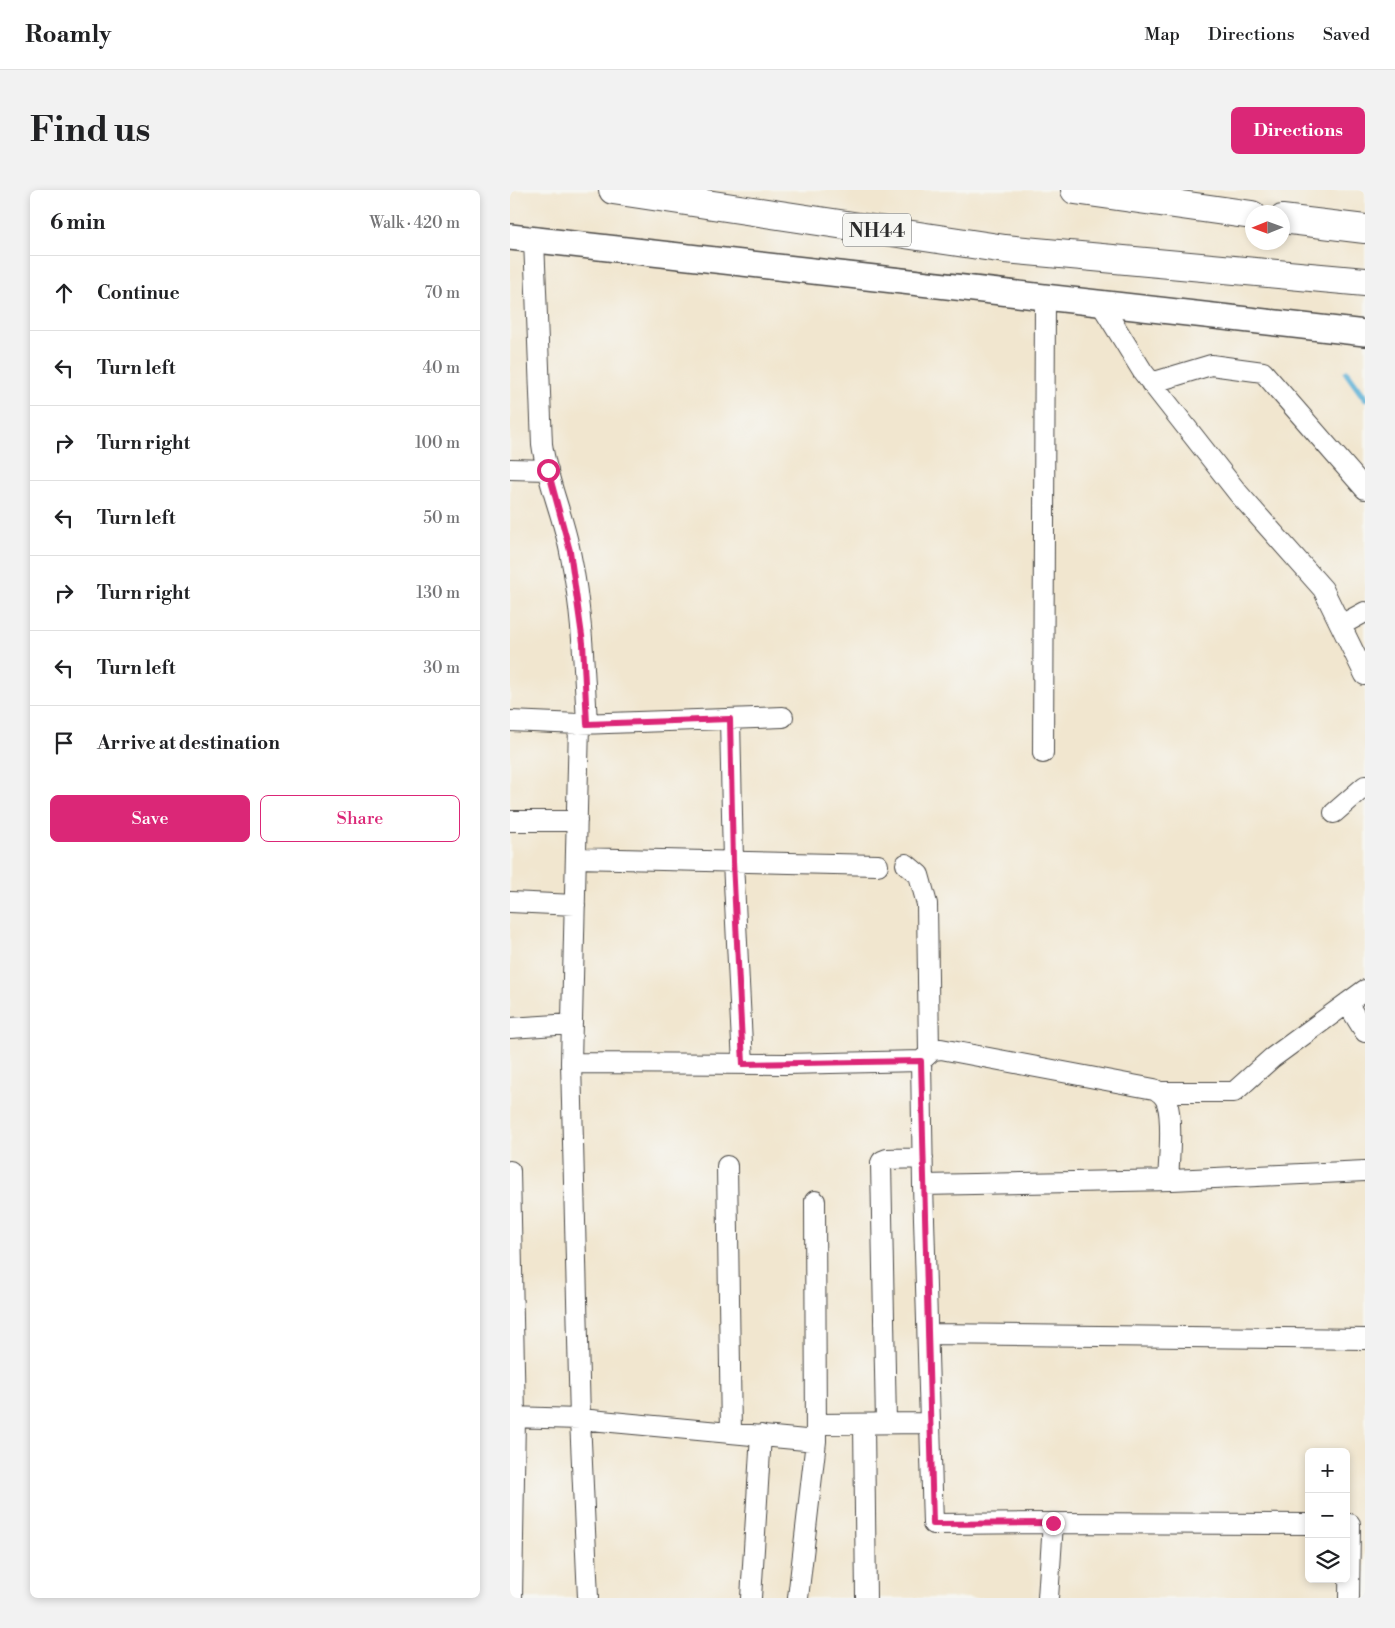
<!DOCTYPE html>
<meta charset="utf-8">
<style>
:root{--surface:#fff;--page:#f2f2f2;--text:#202124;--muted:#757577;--line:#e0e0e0;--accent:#db2777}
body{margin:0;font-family:"Libre Bodoni",serif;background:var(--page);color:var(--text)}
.controls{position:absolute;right:15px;bottom:15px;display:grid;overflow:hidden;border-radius:8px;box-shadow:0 2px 8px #0003}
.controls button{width:45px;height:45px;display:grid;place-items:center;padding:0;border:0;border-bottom:1px solid var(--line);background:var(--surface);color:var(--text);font:25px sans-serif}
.compass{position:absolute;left:735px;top:15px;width:45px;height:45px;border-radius:50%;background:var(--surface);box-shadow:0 2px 8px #0003;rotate:269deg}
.stop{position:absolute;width:15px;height:15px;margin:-11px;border:4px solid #db2777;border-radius:50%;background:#fff}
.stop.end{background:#db2777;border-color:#fff;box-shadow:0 1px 5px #0008}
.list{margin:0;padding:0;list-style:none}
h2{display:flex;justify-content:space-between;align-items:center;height:65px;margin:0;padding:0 20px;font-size:21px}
h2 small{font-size:16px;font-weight:400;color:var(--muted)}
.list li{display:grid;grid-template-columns:32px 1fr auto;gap:15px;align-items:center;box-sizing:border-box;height:75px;padding:0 20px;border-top:1px solid var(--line)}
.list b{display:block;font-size:19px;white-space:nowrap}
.list em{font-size:16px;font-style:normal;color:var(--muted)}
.actions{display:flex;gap:10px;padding:15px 20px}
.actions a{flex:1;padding:11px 0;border:1px solid var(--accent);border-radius:8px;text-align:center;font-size:18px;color:var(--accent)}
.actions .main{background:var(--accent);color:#fff}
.icon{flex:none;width:28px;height:28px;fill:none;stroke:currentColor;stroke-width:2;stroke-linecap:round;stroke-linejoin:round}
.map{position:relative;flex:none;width:855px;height:1408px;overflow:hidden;border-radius:8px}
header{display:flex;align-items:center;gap:30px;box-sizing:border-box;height:70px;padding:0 25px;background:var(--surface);border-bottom:1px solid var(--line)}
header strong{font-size:24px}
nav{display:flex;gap:28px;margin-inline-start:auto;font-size:18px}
.intro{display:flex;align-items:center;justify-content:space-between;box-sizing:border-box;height:120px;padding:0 30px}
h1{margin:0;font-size:35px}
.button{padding:12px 22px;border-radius:8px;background:var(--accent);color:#fff;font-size:18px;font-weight:700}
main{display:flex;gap:30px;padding:0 30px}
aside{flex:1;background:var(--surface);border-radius:8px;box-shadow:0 2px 8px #0003}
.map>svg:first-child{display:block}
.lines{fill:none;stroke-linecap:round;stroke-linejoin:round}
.stream{stroke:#57aed4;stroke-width:7}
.minor-casing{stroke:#494744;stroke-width:22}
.tertiary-casing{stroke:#494744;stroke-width:28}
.trunk-casing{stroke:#494744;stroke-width:30}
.minor{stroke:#fff;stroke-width:20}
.tertiary{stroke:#fff;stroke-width:25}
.trunk{stroke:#fff;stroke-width:28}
.route{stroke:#db2777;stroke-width:6}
.labels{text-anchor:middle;stroke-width:5;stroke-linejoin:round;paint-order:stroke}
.shield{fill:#f6f6f2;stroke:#686867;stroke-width:1}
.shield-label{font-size:19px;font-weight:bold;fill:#2b2b2b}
</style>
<header>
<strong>Roamly</strong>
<nav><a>Map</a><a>Directions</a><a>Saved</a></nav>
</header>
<div class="intro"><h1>Find us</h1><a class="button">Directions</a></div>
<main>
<aside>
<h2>6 min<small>Walk · 420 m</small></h2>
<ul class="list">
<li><svg class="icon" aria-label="ahead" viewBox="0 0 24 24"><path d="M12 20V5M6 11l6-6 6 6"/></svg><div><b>Continue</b></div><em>70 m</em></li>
<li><svg class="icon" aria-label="left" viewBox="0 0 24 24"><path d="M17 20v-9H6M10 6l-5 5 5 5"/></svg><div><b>Turn left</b></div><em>40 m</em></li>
<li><svg class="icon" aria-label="right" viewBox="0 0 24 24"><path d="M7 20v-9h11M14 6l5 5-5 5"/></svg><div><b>Turn right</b></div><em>100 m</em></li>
<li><svg class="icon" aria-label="left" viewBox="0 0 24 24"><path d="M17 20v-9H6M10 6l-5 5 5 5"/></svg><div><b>Turn left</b></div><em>50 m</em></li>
<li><svg class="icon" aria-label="right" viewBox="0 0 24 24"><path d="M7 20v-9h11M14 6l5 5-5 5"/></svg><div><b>Turn right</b></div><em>130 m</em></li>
<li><svg class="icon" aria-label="left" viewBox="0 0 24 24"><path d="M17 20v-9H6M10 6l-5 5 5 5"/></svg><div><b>Turn left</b></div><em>30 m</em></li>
<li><svg class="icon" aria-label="arrive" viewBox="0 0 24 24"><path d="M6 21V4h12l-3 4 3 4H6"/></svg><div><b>Arrive at destination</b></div></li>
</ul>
<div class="actions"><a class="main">Save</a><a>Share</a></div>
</aside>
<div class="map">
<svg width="855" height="1408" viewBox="0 0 855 1408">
<rect width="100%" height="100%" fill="#f6f6f2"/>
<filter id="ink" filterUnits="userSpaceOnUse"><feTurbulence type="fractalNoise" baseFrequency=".02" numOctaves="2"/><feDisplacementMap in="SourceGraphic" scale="10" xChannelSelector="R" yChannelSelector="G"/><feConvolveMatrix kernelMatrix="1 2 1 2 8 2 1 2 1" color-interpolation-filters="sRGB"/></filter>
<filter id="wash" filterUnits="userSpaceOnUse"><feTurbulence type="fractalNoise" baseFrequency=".0096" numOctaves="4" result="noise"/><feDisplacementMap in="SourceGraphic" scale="20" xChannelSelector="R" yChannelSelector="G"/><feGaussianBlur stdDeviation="1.12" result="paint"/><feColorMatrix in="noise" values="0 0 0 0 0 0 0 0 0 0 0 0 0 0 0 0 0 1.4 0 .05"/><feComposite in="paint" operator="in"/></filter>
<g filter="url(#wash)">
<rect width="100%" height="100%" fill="#f1e6cf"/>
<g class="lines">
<!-- stream -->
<path class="stream" d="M837 183 855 208"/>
</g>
</g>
<g filter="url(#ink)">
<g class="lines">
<!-- minor casing -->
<g class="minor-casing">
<path id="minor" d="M24 50 32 254C37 291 53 325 60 362 72 418 74 476 77 534
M591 114 633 182 728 303 813 399 855 485
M641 193 701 175 753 182 855 299
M0 279 38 280
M831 435 855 422
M220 529 223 672 233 874
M0 531 69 534 273 527
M69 534 61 873 70 1229 78 1408
M533 563 535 108
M824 623 855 596
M0 631H67
M66 668 368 675
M396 674 409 685 417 714 419 863
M0 712 65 715
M837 813 855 842
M0 838 62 834
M411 871 423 860 431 859 644 899C650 902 655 906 657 913 663 930 659 971 658 990
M61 873 275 874 411 871 413 995 662 990 855 981
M650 902H724L762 868 855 800
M217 976 221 1243
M0 981 5 1227 2 1408
M413 995 423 1334 543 1333 538 1408
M418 1144 855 1149
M0 1227 70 1229 306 1251 305 1011
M376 1233 371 973 372 971 377 969 413 968
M306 1234 420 1233
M354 1234 356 1408
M543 1333 799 1334
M241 1408 251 1245
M288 1408 306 1251
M839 1408 840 1334"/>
</g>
<!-- tertiary casing -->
<g class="tertiary-casing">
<path id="tertiary" d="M0 47 855 143"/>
</g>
<!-- trunk casing -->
<g class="trunk-casing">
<path id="trunk" d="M103 0 495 59 855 92
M565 0 742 25
M772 29 855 39"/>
</g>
<!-- minor -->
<use href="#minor" class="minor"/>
<!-- tertiary -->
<use href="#tertiary" class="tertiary"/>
<!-- trunk -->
<use href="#trunk" class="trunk"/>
</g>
</g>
<g class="lines" filter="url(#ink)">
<!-- route -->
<path class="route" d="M38 280 60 361 73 453 77 534 220 529 223 672 233 874 411 871 423 1334 543 1333"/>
</g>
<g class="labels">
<!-- shield labels -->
<rect class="shield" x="333" y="23.5" width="68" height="33" rx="4"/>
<g class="shield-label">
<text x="367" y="47">NH44</text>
</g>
</g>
</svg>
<div class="controls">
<button>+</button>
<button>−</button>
<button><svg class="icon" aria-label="layers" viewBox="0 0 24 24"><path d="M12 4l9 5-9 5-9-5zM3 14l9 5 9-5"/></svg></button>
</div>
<svg class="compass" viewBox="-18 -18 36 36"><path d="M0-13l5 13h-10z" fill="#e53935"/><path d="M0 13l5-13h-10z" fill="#757577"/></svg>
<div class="stop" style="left:38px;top:280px"></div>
<div class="stop end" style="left:543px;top:1333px"></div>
</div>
</main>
